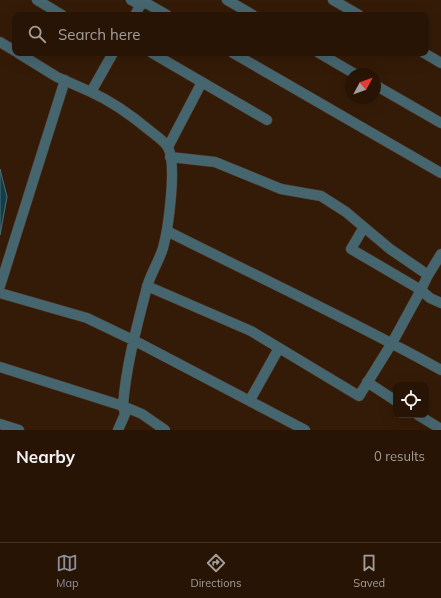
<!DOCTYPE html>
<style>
:root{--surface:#271405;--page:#332113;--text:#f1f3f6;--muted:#a49e9a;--line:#433327;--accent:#8c9099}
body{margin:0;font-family:Mulish,sans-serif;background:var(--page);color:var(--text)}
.controls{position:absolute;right:12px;bottom:12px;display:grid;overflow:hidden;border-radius:8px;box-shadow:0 4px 16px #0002}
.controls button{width:36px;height:36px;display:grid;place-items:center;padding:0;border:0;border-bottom:1px solid var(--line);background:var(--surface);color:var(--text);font:20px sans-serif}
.compass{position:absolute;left:345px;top:68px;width:36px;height:36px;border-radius:50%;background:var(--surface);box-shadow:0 4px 16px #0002;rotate:49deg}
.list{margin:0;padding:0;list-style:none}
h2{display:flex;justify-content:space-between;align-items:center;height:52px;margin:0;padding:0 16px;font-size:17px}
h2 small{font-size:13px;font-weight:400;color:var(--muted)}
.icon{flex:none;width:22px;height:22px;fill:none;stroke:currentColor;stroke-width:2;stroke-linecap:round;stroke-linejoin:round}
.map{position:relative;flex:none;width:441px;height:430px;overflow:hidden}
.search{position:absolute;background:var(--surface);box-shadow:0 4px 16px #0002;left:12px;right:12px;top:12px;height:44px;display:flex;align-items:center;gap:10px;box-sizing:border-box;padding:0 14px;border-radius:8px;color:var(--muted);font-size:15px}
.sheet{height:112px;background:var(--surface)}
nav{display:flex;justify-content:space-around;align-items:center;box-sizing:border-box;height:56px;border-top:1px solid var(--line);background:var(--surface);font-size:11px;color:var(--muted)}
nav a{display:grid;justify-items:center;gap:2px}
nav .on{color:var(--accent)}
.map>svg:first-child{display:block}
.water{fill:#103f4b;stroke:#516d72}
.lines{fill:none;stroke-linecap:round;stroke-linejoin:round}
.minor-casing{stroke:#513927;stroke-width:11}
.minor{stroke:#46666f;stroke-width:10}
</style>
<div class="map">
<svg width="441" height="430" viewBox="0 0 441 430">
<rect width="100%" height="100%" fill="#341b07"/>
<!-- water -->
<path class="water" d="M0 169 7 197 0 235Z"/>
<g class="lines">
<!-- minor casing -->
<g class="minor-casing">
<path id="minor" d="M37 0 62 15
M131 0 140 5 146 3 167 15
M227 0 253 15
M333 0 359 15
M135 15 143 0
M0 42 15 51
M18 53 57 77 91 92
M152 53 267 120
M233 53 441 173
M319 53 355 74
M424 53 441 63
M375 85 441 123
M168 147 202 82
M170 157 215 162 281 189 321 196 346 212 390 249 428 275
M167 231C258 277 351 320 441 370
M441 254 427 277 421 290 430 298 441 303
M0 286 65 80
M147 286 251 331 359 396 392 343 421 290 351 249 364 227
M0 293 87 318 139 343 305 430
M0 367 123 406C126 365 137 326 147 287 151 273 159 261 163 248 168 230 178 161 167 146 163 140 155 135 149 130 131 115 113 102 91 92L113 53
M367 382 396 401
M250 400 279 348
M123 406 142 414 165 430
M418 415 441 429
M0 424 19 430
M118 430 125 414 123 406"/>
</g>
<!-- minor -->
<use href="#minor" class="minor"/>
</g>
</svg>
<div class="controls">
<button><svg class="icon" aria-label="locate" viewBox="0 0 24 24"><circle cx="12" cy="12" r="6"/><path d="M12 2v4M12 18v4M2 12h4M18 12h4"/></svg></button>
</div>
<svg class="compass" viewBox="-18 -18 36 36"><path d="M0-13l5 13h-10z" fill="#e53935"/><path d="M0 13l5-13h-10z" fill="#a49e9a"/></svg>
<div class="search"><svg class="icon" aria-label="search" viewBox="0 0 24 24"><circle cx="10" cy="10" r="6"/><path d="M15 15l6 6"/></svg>Search here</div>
</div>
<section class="sheet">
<h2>Nearby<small>0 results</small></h2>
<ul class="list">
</ul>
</section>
<nav>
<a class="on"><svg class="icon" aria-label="map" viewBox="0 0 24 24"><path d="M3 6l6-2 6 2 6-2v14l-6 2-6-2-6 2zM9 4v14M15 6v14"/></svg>Map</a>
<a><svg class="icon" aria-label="directions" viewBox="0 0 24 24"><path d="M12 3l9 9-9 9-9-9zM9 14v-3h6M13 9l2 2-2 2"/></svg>Directions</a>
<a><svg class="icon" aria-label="saved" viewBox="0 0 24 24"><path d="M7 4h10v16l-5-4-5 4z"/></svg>Saved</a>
</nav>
